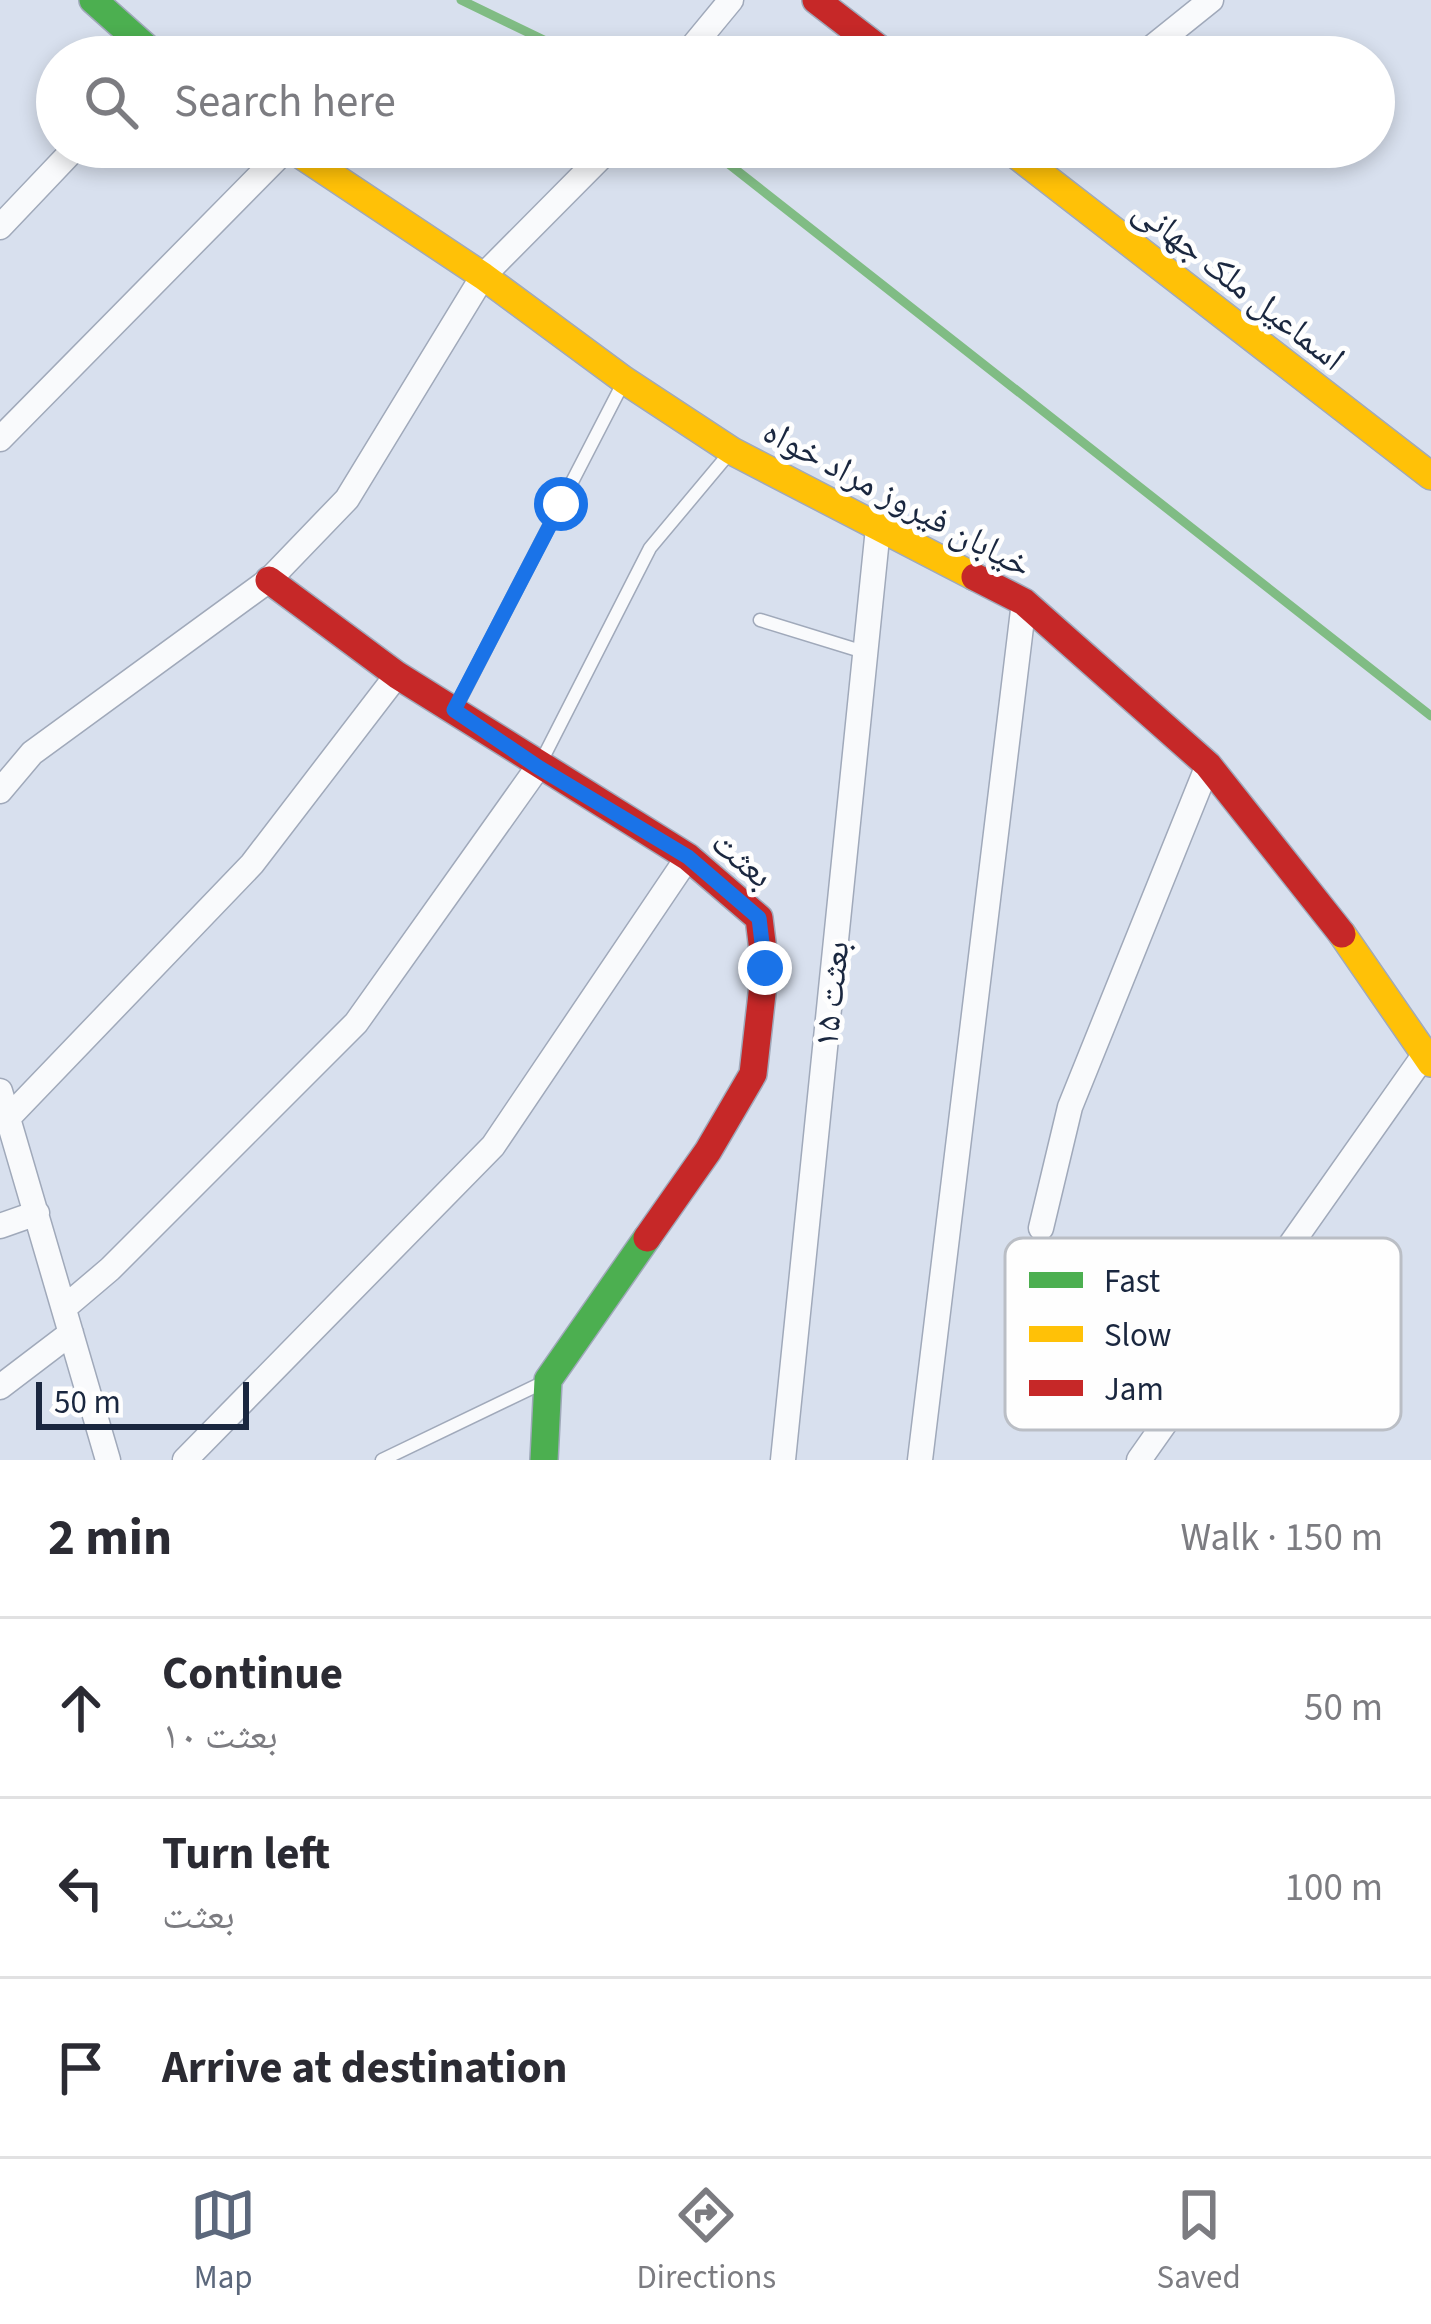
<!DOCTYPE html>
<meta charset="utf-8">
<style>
:root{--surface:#fff;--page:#f2f2f3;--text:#2b2b33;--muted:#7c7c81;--line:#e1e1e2;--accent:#5c687c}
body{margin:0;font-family:"Source Sans 3","Noto Naskh Arabic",sans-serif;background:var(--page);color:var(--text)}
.scale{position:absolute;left:36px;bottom:30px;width:213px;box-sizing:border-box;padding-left:12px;border:6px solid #1a273f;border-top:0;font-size:33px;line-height:42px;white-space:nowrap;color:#1a273f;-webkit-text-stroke:9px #fefefe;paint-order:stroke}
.stop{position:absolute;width:36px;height:36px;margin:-27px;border:9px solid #1a73e8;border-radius:50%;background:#fff}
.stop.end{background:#1a73e8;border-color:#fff;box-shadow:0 3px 12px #0008}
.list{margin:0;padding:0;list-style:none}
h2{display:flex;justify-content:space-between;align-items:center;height:156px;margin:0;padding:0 48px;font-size:51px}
h2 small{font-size:39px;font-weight:400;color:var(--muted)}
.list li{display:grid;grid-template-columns:78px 1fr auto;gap:36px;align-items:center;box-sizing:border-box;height:180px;padding:0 48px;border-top:3px solid var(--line)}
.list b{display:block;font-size:45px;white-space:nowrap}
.list p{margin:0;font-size:39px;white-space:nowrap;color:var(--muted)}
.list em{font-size:39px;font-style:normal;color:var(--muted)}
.icon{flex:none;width:66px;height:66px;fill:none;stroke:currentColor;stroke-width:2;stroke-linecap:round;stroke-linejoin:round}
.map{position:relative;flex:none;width:1431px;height:1460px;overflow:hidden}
.search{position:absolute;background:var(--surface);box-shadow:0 6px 18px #0003;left:36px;right:36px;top:36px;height:132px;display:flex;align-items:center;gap:30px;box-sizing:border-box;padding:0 42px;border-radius:66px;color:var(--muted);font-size:45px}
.sheet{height:696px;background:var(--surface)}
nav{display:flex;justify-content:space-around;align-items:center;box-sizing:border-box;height:168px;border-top:3px solid var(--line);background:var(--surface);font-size:33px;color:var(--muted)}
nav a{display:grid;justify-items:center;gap:6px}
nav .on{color:var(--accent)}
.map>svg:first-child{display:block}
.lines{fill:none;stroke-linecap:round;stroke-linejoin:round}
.stream{stroke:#80bc84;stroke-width:9}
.lane-casing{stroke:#a0a9ba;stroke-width:15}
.street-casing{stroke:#a0a9ba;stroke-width:27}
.fast-casing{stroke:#a0a9ba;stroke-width:30}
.slow-casing{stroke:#a0a9ba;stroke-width:30}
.jam-casing{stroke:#a0a9ba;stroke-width:30}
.lane{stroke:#f9fafc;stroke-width:12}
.street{stroke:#f9fafc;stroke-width:24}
.fast{stroke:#4caf50;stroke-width:27}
.slow{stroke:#ffc107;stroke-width:27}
.jam{stroke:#c62828;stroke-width:27}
.route{stroke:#1a73e8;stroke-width:15}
.labels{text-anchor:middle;stroke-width:10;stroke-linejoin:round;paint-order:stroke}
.street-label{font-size:36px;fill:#1a273f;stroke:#fefefe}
.key{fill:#fefefe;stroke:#babec5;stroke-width:3}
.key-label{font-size:33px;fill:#1a273f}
</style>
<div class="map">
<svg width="1431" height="1460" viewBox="0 0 1431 1460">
<rect width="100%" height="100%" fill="#d8e0ee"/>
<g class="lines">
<!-- stream -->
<path class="stream" d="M461 0 579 57
M707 147 1431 716"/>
<!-- lane casing -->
<g class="lane-casing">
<path id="lane" d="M760 620 864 652
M457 705 621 387
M542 760 650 548 727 456
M382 1460 542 1383"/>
</g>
<!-- street casing -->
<g class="street-casing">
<path id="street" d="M684 57 731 0
M1140 57 1211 0
M0 227 76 147
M0 439 288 147
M0 791 32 753 269 580 347 499 483 276 611 147
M0 1091 108 1460
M9 1117 252 864 397 675
M0 1226 37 1213
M1041 1228 1070 1107 1208 765
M64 1308 110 1269 356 1023 538 767
M0 1387 71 1333
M185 1460 493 1146 688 857
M783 1460 878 528
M920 1460 1024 602
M1139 1460 1425 1054"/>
</g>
<!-- fast casing -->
<g class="fast-casing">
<path id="fast" d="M93 0 157 57
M544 1460 548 1380 647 1238"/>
</g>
<!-- slow casing -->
<g class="slow-casing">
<path id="slow" d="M289 147 483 276 624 380 732 451 975 577
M1006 147 1431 476
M1342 934 1431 1063"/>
</g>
<!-- jam casing -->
<g class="jam-casing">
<path id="jam" d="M816 0 890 57
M975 577 1024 602 1208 765 1342 934
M269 580 397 675 688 857 759 918 765 967 753 1074 708 1151 647 1238"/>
</g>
<!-- lane -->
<use href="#lane" class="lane"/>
<!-- street -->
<use href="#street" class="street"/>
<!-- fast -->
<use href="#fast" class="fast"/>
<!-- slow -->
<use href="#slow" class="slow"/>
<!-- jam -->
<use href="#jam" class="jam"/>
</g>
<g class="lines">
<!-- route -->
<path class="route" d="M561 504 454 710 538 767 688 857 759 918 765 968"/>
</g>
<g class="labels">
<!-- street labels -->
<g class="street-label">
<text transform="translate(1240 283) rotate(38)" y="13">اسماعیل ملک جهانی</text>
<text transform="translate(898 497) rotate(28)" y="13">خیابان فیروز مراد خواه</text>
<text transform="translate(743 858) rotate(40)" y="13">بعثت</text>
<text transform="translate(830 994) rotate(-84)" y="13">بعثت ۱۵</text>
</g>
</g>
<!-- legend -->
<rect x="1005" y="1238" width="396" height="192" rx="18" class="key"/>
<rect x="1029" y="1272" width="54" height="16" fill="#4caf50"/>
<rect x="1029" y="1326" width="54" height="16" fill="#ffc107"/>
<rect x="1029" y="1380" width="54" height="16" fill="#c62828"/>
<g class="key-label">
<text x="1104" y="1292">Fast</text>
<text x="1104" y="1346">Slow</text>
<text x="1104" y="1400">Jam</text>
</g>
</svg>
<div class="scale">50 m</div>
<div class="stop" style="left:561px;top:504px"></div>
<div class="stop end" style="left:765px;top:968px"></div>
<div class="search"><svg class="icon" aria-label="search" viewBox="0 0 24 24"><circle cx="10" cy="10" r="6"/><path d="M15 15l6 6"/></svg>Search here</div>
</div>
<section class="sheet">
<h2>2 min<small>Walk · 150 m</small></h2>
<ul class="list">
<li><svg class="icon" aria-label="ahead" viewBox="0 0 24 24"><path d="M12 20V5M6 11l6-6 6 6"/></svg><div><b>Continue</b><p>بعثت ۱۰</p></div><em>50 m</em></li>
<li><svg class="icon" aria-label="left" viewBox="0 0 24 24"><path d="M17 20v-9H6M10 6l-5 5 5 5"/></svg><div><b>Turn left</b><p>بعثت</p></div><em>100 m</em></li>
<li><svg class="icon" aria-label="arrive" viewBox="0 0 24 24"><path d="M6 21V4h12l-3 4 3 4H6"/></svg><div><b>Arrive at destination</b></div></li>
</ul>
</section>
<nav>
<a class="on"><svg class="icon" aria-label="map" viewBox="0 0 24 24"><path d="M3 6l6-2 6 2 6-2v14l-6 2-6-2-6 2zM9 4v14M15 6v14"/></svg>Map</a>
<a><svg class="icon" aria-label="directions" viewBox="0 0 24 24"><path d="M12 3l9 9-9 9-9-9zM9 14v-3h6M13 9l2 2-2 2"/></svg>Directions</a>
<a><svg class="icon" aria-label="saved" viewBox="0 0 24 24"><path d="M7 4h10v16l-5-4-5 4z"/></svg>Saved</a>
</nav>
